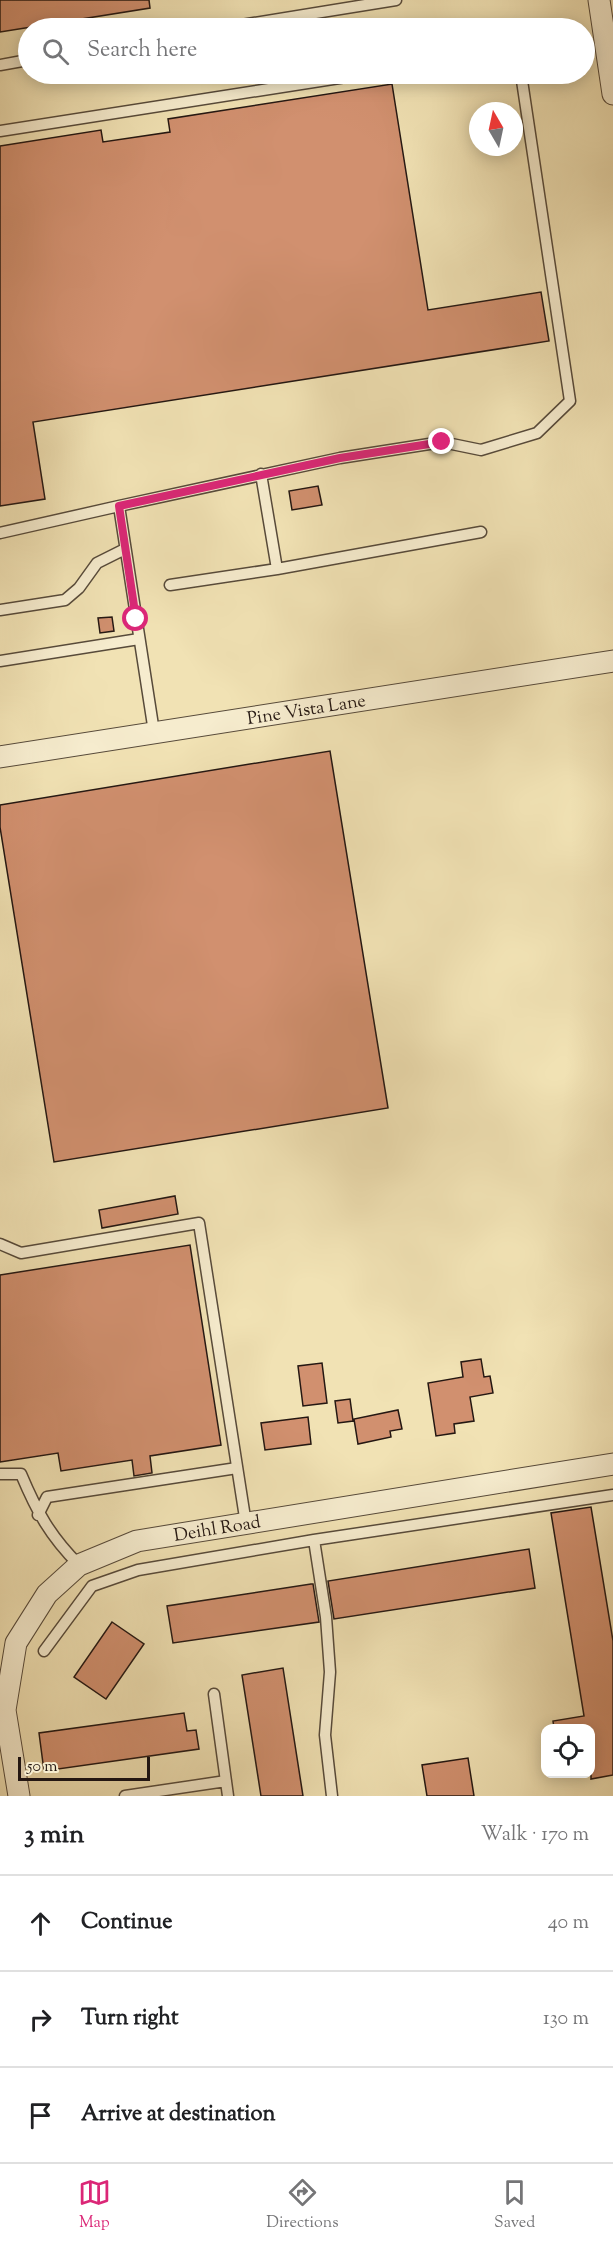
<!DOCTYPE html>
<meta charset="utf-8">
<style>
:root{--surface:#fff;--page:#f6f6f6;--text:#202124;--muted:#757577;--line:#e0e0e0;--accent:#db2777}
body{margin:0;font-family:"Sorts Mill Goudy",serif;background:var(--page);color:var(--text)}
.controls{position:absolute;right:18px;bottom:18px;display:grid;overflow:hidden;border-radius:12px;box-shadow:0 3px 15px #0003}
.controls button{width:54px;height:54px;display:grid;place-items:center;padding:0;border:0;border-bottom:2px solid var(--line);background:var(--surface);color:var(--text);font:30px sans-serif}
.compass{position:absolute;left:469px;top:102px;width:54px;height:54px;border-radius:50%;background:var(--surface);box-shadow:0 3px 15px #0003;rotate:351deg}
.scale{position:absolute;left:18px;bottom:15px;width:132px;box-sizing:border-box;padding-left:6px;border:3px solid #241712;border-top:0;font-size:16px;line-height:21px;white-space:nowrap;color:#241712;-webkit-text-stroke:4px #f6ecce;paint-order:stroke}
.stop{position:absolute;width:18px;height:18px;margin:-14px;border:4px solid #db2777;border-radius:50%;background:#fff}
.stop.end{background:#db2777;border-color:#fff;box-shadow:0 2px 6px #0008}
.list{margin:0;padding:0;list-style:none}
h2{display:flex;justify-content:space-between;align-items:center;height:78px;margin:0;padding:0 24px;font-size:26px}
h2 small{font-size:20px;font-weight:400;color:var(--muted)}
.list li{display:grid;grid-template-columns:39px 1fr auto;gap:18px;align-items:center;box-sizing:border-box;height:96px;padding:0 24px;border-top:2px solid var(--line)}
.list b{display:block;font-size:22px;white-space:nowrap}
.list em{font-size:20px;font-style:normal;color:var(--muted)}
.icon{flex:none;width:33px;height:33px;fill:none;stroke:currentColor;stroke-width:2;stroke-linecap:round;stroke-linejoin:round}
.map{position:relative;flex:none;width:613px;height:1796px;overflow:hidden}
.search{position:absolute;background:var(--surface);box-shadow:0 3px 15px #0003;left:18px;right:18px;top:18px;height:66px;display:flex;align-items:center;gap:15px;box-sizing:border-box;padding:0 21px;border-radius:33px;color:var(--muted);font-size:22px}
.sheet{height:366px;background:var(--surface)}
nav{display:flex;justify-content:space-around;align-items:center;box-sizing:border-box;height:84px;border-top:2px solid var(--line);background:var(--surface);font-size:16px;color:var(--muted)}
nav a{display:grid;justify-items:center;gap:3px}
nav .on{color:var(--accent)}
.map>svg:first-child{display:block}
.building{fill:#d1906f;stroke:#241712;stroke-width:1.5}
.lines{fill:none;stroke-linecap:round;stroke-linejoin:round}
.lane-casing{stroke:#574a3a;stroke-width:13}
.street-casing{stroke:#574a3a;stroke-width:23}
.lane{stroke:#f6ecce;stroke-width:10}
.street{stroke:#f6ecce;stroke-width:21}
.route{stroke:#db2777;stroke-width:8}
.labels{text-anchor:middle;stroke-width:4.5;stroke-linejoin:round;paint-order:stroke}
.street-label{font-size:18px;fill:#241712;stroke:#f6ecce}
</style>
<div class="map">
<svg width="613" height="1796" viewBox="0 0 613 1796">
<rect width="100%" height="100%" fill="#f1e2b4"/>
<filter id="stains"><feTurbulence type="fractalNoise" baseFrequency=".00333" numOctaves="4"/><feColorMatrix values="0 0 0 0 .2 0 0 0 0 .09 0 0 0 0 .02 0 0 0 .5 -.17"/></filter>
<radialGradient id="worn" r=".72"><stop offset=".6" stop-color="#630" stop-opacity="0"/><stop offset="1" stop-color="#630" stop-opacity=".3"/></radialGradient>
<!-- building -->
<path class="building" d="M0 0H149L150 8 0 32Z
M392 84 428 310 541 292 549 341 33 422 45 499 0 506V146L101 130 103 142 170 132 168 119Z
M318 486 322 505 292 510 289 491Z
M112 617 114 631 100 633 98 618Z
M330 751 388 1108 54 1162 0 827V805Z
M175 1196 178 1214 102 1228 99 1210Z
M190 1245 221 1445 150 1456 152 1473 134 1476 132 1460 61 1471 58 1453 0 1462V1275Z
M481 1359 484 1377 490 1376 493 1393 470 1397 474 1421 454 1424 455 1433 436 1436 428 1383 463 1377 461 1362Z
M322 1363 327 1403 303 1406 298 1366Z
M350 1399 353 1421 338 1423 335 1401Z
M398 1410 402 1429 390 1431 391 1437 358 1444 354 1419Z
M308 1417 311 1444 265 1450 261 1423Z
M591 1507 613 1641V1775L591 1779V1728H554L553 1721 584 1716 551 1513Z
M529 1549 535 1588 334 1619 328 1581Z
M311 1584H313L319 1622 173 1643 167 1606Z
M112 1622 144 1644 106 1699 74 1677Z
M283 1668 303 1796H261L242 1675Z
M184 1713 187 1731 196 1730 199 1749 44 1771 39 1733Z
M468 1758 474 1796H427L422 1765Z"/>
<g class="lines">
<!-- lane casing -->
<g class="lane-casing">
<path id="lane" d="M223 28 396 0
M0 65 28 60
M0 131 365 74
M261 474 277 569 481 532
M119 506 340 458 442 442 481 450 537 433 570 401 521 74
M0 533 119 506 154 732
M170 585 277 569
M0 610 65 600 79 588 97 563 125 549
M0 661 139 639
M0 1244 21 1253 199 1223 246 1524
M0 1474H21C37 1512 50 1536 79 1565
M38 1515 47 1497 237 1468
M314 1540 613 1495
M44 1651 92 1586 138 1570 314 1540 326 1617 330 1672 325 1735 332 1796
M214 1694 228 1796
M125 1796 226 1781"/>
</g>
<!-- street casing -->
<g class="street-casing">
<g id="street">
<path d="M599 0 613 94"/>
<path id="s1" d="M0 757 613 661"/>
<path id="s2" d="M19 1796 5 1710 16 1643 47 1594 79 1565 137 1541 613 1464"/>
</g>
</g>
<!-- lane -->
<use href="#lane" class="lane"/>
<!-- street -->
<use href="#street" class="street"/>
</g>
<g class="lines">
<!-- route -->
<path class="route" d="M136 619 119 506 340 458 442 442"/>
</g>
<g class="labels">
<!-- street labels -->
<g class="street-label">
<text dy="6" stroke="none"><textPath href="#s1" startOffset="310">Pine Vista Lane</textPath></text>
<text dy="6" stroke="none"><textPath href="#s2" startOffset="400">Deihl Road</textPath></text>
</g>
</g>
<rect width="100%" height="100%" filter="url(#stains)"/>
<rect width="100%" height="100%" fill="url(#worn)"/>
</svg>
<div class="controls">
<button><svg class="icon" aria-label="locate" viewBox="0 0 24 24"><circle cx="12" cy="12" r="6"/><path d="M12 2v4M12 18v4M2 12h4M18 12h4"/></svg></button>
</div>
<svg class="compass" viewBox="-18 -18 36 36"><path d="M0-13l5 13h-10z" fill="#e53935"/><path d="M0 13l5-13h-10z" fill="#757577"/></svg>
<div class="scale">50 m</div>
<div class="stop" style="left:136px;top:619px"></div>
<div class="stop end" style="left:442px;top:442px"></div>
<div class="search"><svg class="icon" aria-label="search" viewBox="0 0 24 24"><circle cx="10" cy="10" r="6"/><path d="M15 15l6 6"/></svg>Search here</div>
</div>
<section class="sheet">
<h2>3 min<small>Walk · 170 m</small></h2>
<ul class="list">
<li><svg class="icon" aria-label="ahead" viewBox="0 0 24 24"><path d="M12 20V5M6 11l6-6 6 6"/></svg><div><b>Continue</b></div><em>40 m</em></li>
<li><svg class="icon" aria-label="right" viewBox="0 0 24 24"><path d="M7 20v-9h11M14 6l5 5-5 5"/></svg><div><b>Turn right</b></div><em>130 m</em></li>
<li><svg class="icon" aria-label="arrive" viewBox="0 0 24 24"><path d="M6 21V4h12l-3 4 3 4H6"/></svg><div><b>Arrive at destination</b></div></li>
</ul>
</section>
<nav>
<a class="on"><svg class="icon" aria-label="map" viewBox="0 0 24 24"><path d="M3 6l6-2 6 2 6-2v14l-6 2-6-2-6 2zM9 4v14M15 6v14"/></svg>Map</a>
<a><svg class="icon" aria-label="directions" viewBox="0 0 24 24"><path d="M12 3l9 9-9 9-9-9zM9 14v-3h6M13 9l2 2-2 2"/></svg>Directions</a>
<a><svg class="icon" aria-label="saved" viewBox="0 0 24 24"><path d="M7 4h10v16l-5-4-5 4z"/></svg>Saved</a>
</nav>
